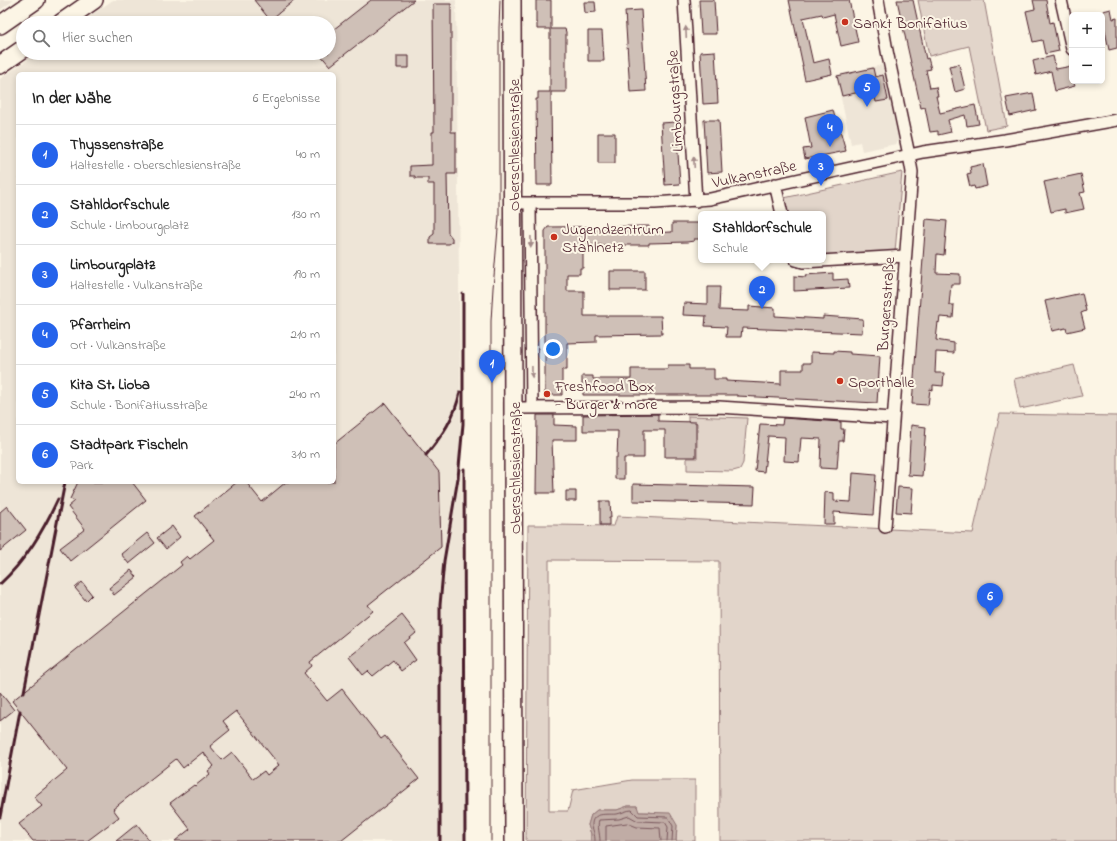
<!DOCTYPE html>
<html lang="de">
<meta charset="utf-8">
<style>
:root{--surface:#fff;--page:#f2f2f2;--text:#222;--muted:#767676;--line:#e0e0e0;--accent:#2563eb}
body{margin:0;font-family:"Indie Flower",sans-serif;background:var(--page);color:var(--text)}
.controls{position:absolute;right:12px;top:12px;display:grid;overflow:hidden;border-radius:6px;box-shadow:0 2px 6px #0003}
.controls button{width:36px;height:36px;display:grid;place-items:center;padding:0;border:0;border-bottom:1px solid var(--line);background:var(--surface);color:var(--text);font:20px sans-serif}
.you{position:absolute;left:553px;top:349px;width:14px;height:14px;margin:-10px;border:3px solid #fff;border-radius:50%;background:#1a73e8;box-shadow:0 0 0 6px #1a73e833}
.badge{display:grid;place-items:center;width:26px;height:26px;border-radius:50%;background:var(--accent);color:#fff;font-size:13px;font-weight:700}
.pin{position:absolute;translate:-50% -33px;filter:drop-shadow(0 1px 2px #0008)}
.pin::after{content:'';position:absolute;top:21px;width:14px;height:12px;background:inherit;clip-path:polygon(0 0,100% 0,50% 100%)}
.popup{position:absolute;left:698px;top:211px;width:128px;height:52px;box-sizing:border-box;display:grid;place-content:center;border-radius:6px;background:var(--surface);filter:drop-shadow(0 1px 3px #0005);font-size:13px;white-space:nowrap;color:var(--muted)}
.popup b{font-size:15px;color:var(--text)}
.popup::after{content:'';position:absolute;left:50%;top:100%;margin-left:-8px;border:8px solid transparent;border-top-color:var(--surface)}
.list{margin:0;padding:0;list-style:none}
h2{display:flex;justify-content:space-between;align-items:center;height:52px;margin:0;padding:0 16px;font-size:17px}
h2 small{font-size:13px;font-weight:400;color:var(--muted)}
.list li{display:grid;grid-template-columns:26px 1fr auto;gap:12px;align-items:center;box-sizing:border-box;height:60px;padding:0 16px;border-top:1px solid var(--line)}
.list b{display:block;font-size:15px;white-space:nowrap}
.list p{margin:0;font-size:13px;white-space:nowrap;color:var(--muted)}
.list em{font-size:13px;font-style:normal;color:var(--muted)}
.icon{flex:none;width:22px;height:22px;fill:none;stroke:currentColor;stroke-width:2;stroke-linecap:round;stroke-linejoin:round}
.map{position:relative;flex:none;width:1117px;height:841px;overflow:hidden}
.search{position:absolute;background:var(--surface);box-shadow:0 2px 6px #0003;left:16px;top:16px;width:320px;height:44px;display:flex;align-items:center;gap:10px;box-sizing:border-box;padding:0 14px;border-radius:22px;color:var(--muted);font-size:15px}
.panel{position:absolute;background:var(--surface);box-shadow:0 2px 6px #0003;left:16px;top:72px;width:320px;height:412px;border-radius:6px}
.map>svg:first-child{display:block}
.built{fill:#eee5d7;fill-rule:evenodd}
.green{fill:#e2d5ca;stroke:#967a7a}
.water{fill:#c0aca5;stroke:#917474}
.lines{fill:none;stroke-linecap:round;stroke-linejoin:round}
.shore{stroke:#79575c;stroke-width:1}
.building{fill:#cfc0b7;stroke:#4a1f2b;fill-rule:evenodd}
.street-casing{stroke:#4a1f2b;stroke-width:14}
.primary-casing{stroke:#4a1f2b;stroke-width:20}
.street{stroke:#fcf5e5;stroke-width:11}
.primary{stroke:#fcf5e5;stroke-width:17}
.tram{stroke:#4a1f2b;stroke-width:1}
.rail{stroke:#4a1f2b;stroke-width:3}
.oneway{fill:#a38a88}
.poi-dot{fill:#c8321e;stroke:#fcf5e5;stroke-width:1.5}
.labels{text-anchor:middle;stroke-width:4;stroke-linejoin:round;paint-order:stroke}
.poi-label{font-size:16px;fill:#4a1f2b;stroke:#fcf5e5;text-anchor:start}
.street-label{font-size:16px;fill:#4a1f2b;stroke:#fcf5e5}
</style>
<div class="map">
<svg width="1117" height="841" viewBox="0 0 1117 841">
<rect width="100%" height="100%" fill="#fcf5e5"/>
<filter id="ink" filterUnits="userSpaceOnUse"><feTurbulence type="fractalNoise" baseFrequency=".025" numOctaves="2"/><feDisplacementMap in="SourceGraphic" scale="8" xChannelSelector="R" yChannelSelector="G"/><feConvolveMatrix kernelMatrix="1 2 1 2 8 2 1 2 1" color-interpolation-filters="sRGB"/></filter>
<g filter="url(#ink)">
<!-- built -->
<path class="built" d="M0 0H14L0 10Z
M113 0H456L465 841H0V79L37 53H329V23H80ZM18 74H334V482H18Z
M882 65 899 140 896 144 862 151 860 142 851 144 836 75Z"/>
<!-- green -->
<path class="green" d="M918 0H984L1007 126 986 130 969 46 929 56Z
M902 172 895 252 823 256V214H787L783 201 784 198Z
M1074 365 1082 396 1020 409 1014 379Z
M1000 414 1117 416V841H720L719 561 549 560V811H568L573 790 632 780H695V841H676L677 825 650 812H638L637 806H628L617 810H597L591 815 588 825 591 834V841H526L528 525H555L614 526 617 516 973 533Z
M688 416 747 418 743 463 740 469 733 471 687 470V458H697V423L688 422Z"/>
<!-- water -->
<path class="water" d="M628 806H637L639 812 670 813 677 825 676 841H591V834L588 825 591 815 597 810H617Z"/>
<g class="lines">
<!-- shore -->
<path class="shore" d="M595 841C595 834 593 831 592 826 591 811 608 815 617 814 622 813 627 810 632 810L638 816 668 817 673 826 672 841
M600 841C600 834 597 826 599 820L619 819 629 816 638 821 665 822 668 827 667 841
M606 841V826L627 823 637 827 660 828 661 841"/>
</g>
<!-- building -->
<path class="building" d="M254 0H295L270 20Z
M371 0H414L330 66 319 53H329V33Z
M536 0H551V29H565L566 32V92H551L552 185H537L536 99H538V92H550V29H537V23H536Z
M699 0H714L716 34H701Z
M789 0H849L858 42 841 46 834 14 823 17 822 14 803 18 813 63 829 59 832 74 805 80 802 66H803Z
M897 0H913L926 59 928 58 931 69 926 70 930 88 936 87 938 96H936L940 113 975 105 979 124 967 126 965 115 948 120 951 132 938 135V131L930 132 925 107 921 108Z
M1033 0H1046L1050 23 1053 22 1059 51 1045 54 1042 40 1033 42 1026 11 1035 9Z
M584 2H595L596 12 585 13Z
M433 4H451V132H456V174H447L448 233 452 238V242L449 244H430V237L434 234V184H428V178H415V176H410V166L432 165V132H434Z
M1111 9 1113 19 1117 18V48L1109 50 1103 21H1105L1103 11Z
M641 10 646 91 630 92 625 11Z
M588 31H602L604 61H588Z
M715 51 718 103 703 104 700 52Z
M397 56H409V68H397Z
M1053 56 1056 69 1072 66V81H1073L1075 86 1055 91 1051 71 1036 75 1033 61Z
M959 64 965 89 955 92 949 66Z
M873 68 875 77 883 75 888 100 876 102 873 89 842 96 837 76Z
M1033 93 1036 110 1010 116 1006 98Z
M833 110 838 130H840L846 151 805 159 803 149 811 148 805 117Z
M704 120H719L722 172 707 173Z
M676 122 680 184 665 185 661 123Z
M598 133H615V163H598Z
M983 164 987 186 975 189 974 186 970 187 967 174 971 173 970 167Z
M1081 174 1085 192 1080 193 1084 209 1065 213V209L1051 212 1044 182Z
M926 219 947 221 944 255 937 254 936 273 960 274V284H951L949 305H954L953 318 940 317 939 323 938 322 936 340 954 343V353L936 352 935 373H944L943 386 933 385V390L930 389 928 405 912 404Z
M672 223H701V239H694V241L687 242 649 243V245H587V248H583V268H580V274H567V291H584V316H661L662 334 596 335V342L567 343V370H562V395H545V231L548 227 649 226V233L672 232Z
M610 271H645V290H610Z
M833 273V280L848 279 849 288 794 291V276L806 277 805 275Z
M708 287H720L719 310 749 311V306L775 308V316L823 319V316L863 319 862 333 742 328 741 337H726L727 327 705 326 706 316 683 315 684 303 708 304Z
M1082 293 1086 311 1081 313 1085 328 1067 332 1066 328 1052 331 1045 301Z
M834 351 850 352V354L880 356 877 403 737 396V395H583V387L582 386V376H593V379H631V369H668V365H689V369H714V379H726V381L781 384V370H803V363H811V352L834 353Z
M385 403 439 472 441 547 368 605 373 611 310 662 312 666 304 673 327 701 342 689 381 739 385 736 419 779 341 841H175L190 829 170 803 194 785 195 786 210 774 208 771 214 766 203 752 183 768 176 759 113 809 119 817 87 841H33L19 824 42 806 34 797 67 770 12 701 182 565 180 562 187 556 190 559 214 540 195 516 237 482H246L262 502 286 482H334V444ZM236 711 279 765 267 775 264 771 253 779 232 752 222 760 210 746 230 730 223 721Z
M658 414V421L696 422V457H665V430H644V458H624V479H615V458H617L618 431H583V415Z
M537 415H554V425L577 426V440H552L554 493H536Z
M783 418 841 422V429H844L843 441H839L837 469 820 468 821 439 801 438 799 462 784 461 785 437 768 436 764 472 755 471 760 424 782 425Z
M911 425 926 427 922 476 908 475Z
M853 473 876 475 873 515 834 512V524H824L825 492 834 493V501L851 502Z
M78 482H132L146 500 70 561 60 548 85 529 68 507 75 501 70 499Z
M633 484 755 487 754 504 633 501Z
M898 487 913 488 911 513 896 512Z
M566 491H576V501H566Z
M600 501H610L611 518H609V525H600Z
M7 506 26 530 0 551V512Z
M172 526 180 537 166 549 157 538Z
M147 533 155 543 129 564 121 554Z
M131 570 137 577 114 595 109 588Z
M82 582 92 595 86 601 75 588Z
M402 615 416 633 404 643 416 660 401 671 393 660 373 676 368 671 363 675 349 657Z
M0 692 14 710 0 721Z
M137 824 150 841H116Z"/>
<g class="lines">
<!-- street casing -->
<g class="street-casing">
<path id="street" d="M684 0 696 201
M878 0 887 51 909 155 912 172 885 527
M1061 0 1072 49
M775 184 782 214
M513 203H655L710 199 923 152 1005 140 1117 120
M530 203 532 408
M796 260 803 262 905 256
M513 408 719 407 893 418"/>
</g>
<!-- primary casing -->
<g class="primary-casing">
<path id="primary" d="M512 0 514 841
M61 23 94 0
M0 25 36 0
M0 65 23 49"/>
</g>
<!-- street -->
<use href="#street" class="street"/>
<!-- primary -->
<use href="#primary" class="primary"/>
<!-- tram -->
<path class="tram" d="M491 841V321L493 288 499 217V29L500 0"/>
<!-- rail -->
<path class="rail" d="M426 455C442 436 455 417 460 392
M464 469 465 841
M0 584C26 560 43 531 58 499
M24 692 65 482
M0 817 20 711
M440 841V605L444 561 458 478 463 424V294"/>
</g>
<!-- one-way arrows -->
<defs><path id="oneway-solid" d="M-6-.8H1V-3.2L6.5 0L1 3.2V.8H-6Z"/></defs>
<g class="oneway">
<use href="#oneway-solid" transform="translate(686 32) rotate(-93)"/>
<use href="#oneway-solid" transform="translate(694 162) rotate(-93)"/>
<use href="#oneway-solid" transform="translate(531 242) rotate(89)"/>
<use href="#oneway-solid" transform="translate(532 372) rotate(89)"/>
</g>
</g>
<!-- markers -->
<g class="poi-dot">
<circle cx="845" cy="22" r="4"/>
<circle cx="554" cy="237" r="4"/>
<circle cx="840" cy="381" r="4"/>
<circle cx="547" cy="394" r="4"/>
</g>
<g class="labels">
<!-- poi labels -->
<g class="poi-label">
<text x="853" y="28">Sankt Bonifatius</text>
<text x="562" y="234">Jugendzentrum<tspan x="562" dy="18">Stahlnetz</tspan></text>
<text x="848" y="387">Sporthalle</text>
<text x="555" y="391">Freshfood Box<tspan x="555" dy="18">- Burger &amp; more</tspan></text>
</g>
<!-- street labels -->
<g class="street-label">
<text transform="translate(674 101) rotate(-93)" y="6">Limbourgstraße</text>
<text transform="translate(513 145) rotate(-90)" y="6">Oberschlesienstraße</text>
<text transform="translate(754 173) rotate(-12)" y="6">Vulkanstraße</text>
<text transform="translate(885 304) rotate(-86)" y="6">Burgersstraße</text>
<text transform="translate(514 468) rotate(-90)" y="6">Oberschlesienstraße</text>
</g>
</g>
</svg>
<div class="controls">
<button>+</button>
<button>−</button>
</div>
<div class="you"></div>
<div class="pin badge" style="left:492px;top:383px">1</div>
<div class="pin badge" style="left:762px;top:309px">2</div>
<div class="popup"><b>Stahldorfschule</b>Schule</div>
<div class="pin badge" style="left:821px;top:186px">3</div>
<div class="pin badge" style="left:830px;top:147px">4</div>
<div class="pin badge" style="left:867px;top:107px">5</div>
<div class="pin badge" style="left:990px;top:616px">6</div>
<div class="search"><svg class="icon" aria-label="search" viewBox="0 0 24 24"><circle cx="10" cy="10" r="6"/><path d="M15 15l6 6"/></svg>Hier suchen</div>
<section class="panel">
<h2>In der Nähe<small>6 Ergebnisse</small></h2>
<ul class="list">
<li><span class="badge">1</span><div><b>Thyssenstraße</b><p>Haltestelle · Oberschlesienstraße</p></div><em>40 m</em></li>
<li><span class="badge">2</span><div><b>Stahldorfschule</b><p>Schule · Limbourgplatz</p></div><em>130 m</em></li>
<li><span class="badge">3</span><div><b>Limbourgplatz</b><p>Haltestelle · Vulkanstraße</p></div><em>190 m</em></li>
<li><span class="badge">4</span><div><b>Pfarrheim</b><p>Ort · Vulkanstraße</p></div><em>210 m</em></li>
<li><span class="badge">5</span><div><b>Kita St. Lioba</b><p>Schule · Bonifatiusstraße</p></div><em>240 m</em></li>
<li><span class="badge">6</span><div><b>Stadtpark Fischeln</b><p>Park</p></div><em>310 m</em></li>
</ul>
</section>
</div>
